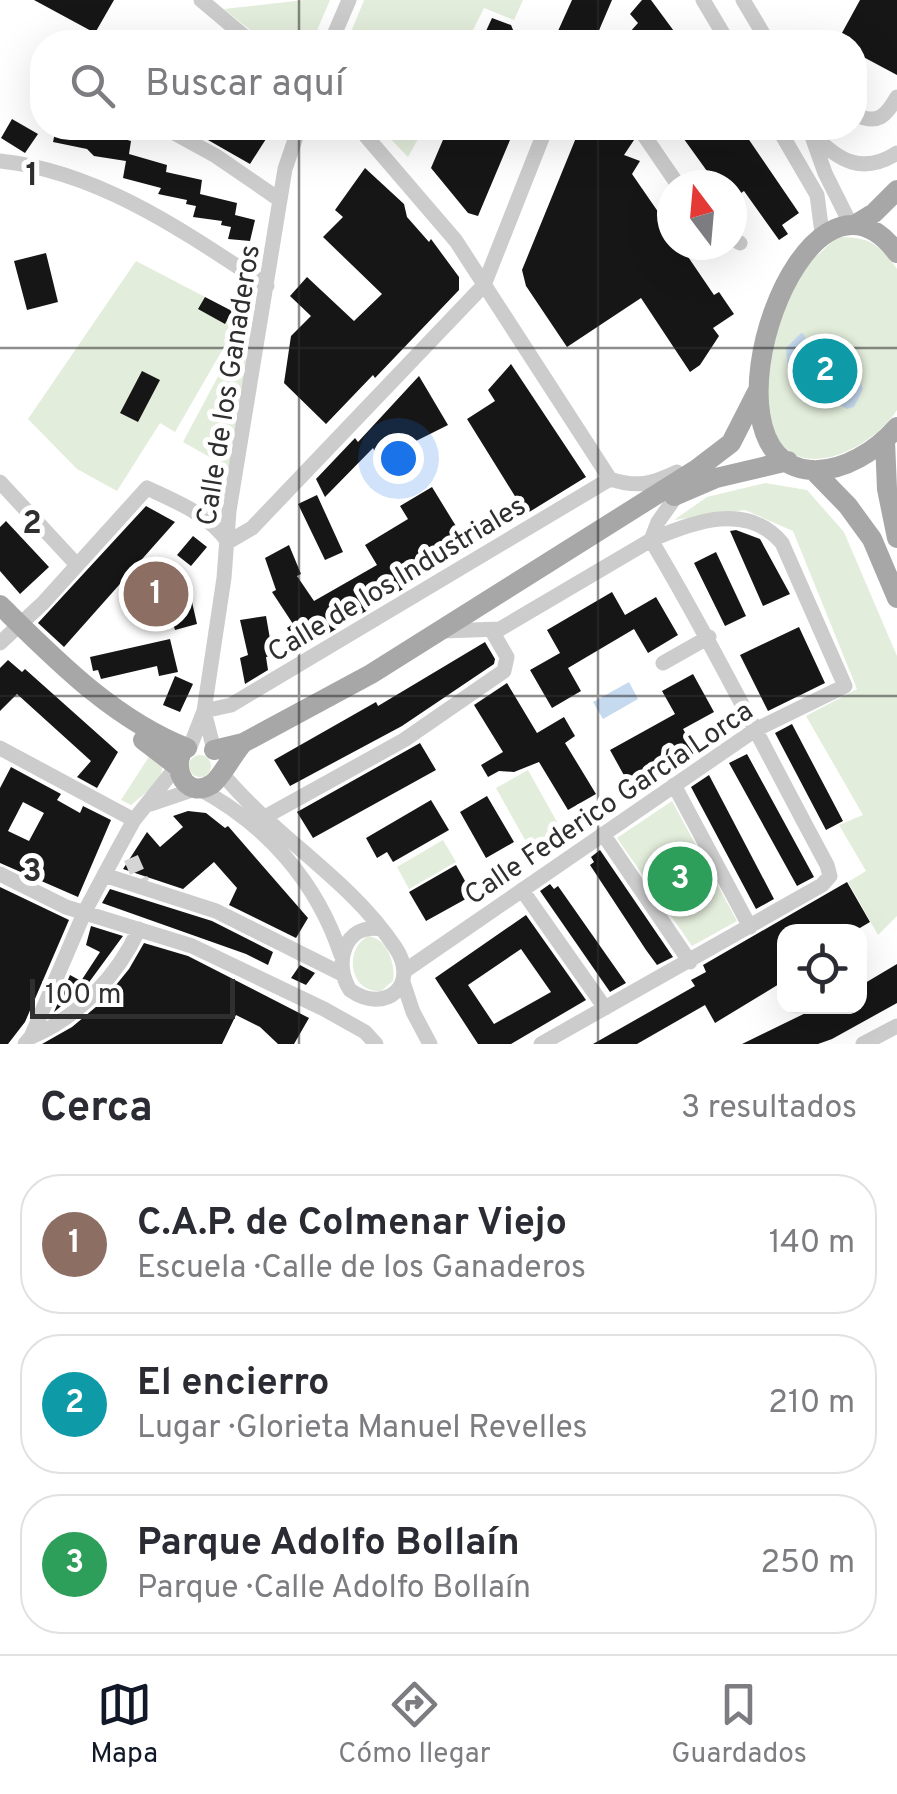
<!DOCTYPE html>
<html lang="es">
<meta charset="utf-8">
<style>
:root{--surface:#fff;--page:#f7f7f7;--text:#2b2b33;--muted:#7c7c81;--line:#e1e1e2;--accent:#111827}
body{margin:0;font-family:Overpass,sans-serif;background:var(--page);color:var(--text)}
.controls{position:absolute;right:30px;bottom:30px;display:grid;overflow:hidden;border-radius:20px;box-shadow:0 10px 40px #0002}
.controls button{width:90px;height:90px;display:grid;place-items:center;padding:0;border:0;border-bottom:2px solid var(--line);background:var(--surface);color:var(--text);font:50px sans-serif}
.compass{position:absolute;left:657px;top:170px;width:90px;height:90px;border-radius:50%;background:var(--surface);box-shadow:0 10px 40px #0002;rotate:344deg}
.scale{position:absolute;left:30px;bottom:25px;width:205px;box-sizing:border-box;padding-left:10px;border:5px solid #2f2f2f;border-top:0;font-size:28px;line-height:35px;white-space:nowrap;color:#2f2f2f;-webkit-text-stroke:8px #fff;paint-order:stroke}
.you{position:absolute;left:398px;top:458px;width:35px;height:35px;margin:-25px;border:8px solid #fff;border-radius:50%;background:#1a73e8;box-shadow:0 0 0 15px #1a73e833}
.badge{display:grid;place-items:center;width:65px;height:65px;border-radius:50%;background:var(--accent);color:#fff;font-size:32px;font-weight:700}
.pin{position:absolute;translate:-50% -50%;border:5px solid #fff;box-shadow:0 2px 10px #0006}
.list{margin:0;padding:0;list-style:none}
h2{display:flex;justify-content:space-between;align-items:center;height:130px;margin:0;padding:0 40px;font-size:42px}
h2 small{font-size:32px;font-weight:400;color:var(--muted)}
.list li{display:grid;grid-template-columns:65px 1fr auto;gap:30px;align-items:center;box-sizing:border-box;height:140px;margin:0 20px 20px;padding:0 20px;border:2px solid var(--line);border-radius:40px}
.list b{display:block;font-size:38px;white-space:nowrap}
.list p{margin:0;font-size:32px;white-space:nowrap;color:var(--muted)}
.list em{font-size:32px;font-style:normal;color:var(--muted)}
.icon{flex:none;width:55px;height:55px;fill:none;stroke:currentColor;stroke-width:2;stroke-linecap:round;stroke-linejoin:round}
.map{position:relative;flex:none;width:897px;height:1044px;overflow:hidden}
.search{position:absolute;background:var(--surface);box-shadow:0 10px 40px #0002;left:30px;right:30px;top:30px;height:110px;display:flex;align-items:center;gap:25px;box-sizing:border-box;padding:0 35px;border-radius:40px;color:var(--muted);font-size:38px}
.sheet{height:610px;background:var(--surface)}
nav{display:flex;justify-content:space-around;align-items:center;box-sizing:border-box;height:140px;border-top:2px solid var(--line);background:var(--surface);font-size:28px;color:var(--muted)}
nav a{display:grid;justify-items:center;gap:5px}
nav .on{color:var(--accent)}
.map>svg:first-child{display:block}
.green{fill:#e3eddb}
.water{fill:#c5daef}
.building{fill:#161616;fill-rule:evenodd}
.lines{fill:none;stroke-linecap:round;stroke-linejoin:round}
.minor-tunnel{stroke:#d5d5d5;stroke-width:15;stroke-dasharray:15 8;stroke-linecap:butt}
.minor{stroke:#ccc;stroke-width:15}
.major{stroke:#a7a7a7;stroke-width:20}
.grid{fill:none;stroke:#2f2f2f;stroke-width:2.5;stroke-opacity:0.55}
.labels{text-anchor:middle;stroke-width:10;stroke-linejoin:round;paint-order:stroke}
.street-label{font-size:28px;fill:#2f2f2f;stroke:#fff}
.grid-label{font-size:32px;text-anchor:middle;font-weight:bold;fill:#2f2f2f;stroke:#fff;stroke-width:10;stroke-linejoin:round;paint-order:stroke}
</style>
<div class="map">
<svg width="897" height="1044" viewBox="0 0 897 1044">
<rect width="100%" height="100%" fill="#fff"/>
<!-- green -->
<path class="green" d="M304 0H330L312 42H265L224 9Z
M364 0H523L514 20 484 8 467 42H347Z
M380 128H424L408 157Z
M837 237C869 237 879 243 897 269V410C873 448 795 489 772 427 757 384 781 298 809 264 818 254 828 246 837 237Z
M136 261 232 311 235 328 175 432 160 423 117 491 77 469 28 419Z
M246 324 251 333 229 468 183 442Z
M765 483 807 490 844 532 897 656V916L878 935 848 882 866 871 839 825 863 815 806 716 857 689 793 531 745 510 674 520 707 497Z
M152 752 164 758 160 781 131 805 121 800Z
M189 766a11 11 0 1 1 22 0a11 11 0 1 1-22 0Z
M528 770 561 829 529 847 496 788Z
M672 801 737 921 692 946 617 838Z
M443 840 456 862 409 889 397 867Z
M368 936C387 938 396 964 393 981L381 991C350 993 343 950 368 936Z"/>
<!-- water -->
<path class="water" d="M801 333 804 334 809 351 846 381 853 378 860 381 863 389 854 407 847 409 840 405 839 396 844 384 808 356 801 371 792 373 788 370 786 348Z
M629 682 638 699 603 719 593 702Z"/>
<!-- building -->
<path class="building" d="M34 0H114L95 33Z
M572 0H612L594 42H553Z
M642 0H651L682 42H621L638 23 630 14Z
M860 0H897V75L854 52V42H837Z
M492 18 511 25 518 42H481Z
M12 119 38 134 25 153 1 138Z
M56 128H85L131 141 129 154 167 165 166 172 202 180 200 194 237 203 235 215 255 220 250 241 228 239 231 227 221 225 222 221 193 217 196 206 186 204 187 200 158 194 161 188 123 178 126 161 94 156 87 149 53 142Z
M187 128H273L250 164Z
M448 128H515L478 216 468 213 431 168Z
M580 128H626L634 140 624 155 640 161 632 174 672 232V245H680L714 295 719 292 734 314 713 328 719 336 700 365 690 372 641 298 567 347 526 286 522 270Z
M676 128H741L799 213 782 225 788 234 779 240 744 191 732 199V185H717Z
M365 168 404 204 407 217 429 242 431 239 459 277V290L375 378 373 375 326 424 284 383 291 336 311 316 290 296 307 277 354 321 382 294 323 237 343 217 335 210Z
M46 253 58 302 27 310 14 261Z
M205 297 232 311 225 324 198 309Z
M511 364 586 477 526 514 467 419 495 401 488 390Z
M142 371 160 380 138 422 120 413Z
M419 376 448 425 416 441 422 452 407 461 411 471 390 481 373 448 325 497 316 479 355 438 358 442Z
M432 487 470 549 301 650 287 628 293 624 272 592 276 590 265 558 289 545 301 574 297 576 314 601 377 565 365 545 408 519 400 506Z
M317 495 343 552 325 560 298 504Z
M146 506 175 522 64 647 38 623Z
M6 521 49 567 20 594 0 571V527Z
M736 530 760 539 790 594 763 606 730 531Z
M193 536 207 547 191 566 177 555Z
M716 552 746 616 725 626 694 563Z
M185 571 197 624 175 630 171 617 164 619 160 601 171 598 165 576Z
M612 592 625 615 656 597 678 635 648 653 634 629 568 668 581 691 552 708 530 670 560 653 547 630Z
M266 616 273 656 266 657 268 670 245 684 240 658 248 655 240 620Z
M799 627 825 683 768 711 740 655Z
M170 639 178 672 159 676 157 666 101 679 98 670 93 671 90 657Z
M485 642 495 659 494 664 402 726 290 786 274 760 376 702 378 706Z
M8 660 22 672 25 669 118 752 97 788 77 777 91 761 17 694 0 711V668Z
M693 674 714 712 683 729 696 752 631 788 610 750 675 714 662 691Z
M175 676 193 684 180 712 163 705Z
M507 683 537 733 564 717 575 736 565 743 596 794 568 810 539 762 514 772 499 771 488 777 481 765 503 752 474 705Z
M792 724 843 821 826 830 775 733Z
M420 743 436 770 313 838 297 812Z
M747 754 814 877 797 886 729 763Z
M11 767 61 794 57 800 80 813 83 806 111 820 78 897 0 863V788ZM23 802 44 813 29 841 8 831Z
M709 775 774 899 756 909 691 787Z
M487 796 514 842 486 858 460 812Z
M431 800 449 830 393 862 387 852 377 858 366 838Z
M188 811 206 813 225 828 228 826 308 918 296 938 229 905 237 888 214 862 183 889 123 869 147 832 160 847 183 827 173 816Z
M600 850 673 957 657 965 646 950 590 865 594 862 591 857Z
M456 865 473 895 426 921 409 892Z
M847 882 870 922 853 932H784V981L715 1023 705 1005 637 1044H593L695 986 691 980 706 972 703 965Z
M550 884 554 889 558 886 626 983 610 992 540 891Z
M0 887 69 920 25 1022 8 1044H0Z
M110 889 212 921 273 952 268 965 246 954 102 903Z
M526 915 586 1000 511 1044H478L435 978ZM521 949 551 992 494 1024 468 985Z
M91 926 123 936 87 985 54 1012 70 975 81 981 100 952 86 945Z
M144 943 188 956 309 1018 294 1044H278L260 1027 236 1015 222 1044H42L72 1027 103 1001 129 969Z
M897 964V1003L832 1039 818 1044H742L820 1006H860V986Z
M300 965 315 973 306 985 291 978Z"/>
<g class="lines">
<!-- minor-tunnel -->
<path class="minor-tunnel" d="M131 858 142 883"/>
<!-- minor -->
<path class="minor" d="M201 0 251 42
M703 0 728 42
M743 0 768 42
M331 42 349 0
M856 115C878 125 886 116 897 97
M165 128 216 156 280 200
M359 128 456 241 610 479
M639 128 678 185
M778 128 817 195 822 233
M809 128 825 173 850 223
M814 135C838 161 863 175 897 153
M0 161C100 172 185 232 267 286
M732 238 740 243
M610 479C637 488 652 484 677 472
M0 482 77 565
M443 631 500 629 651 540 658 522 677 495
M0 643 43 603 147 488C177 502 208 514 228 542L252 528 484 285 546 128
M663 663 709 637
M204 711 231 705 610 479
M204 711 214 750
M190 747 204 711 224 578 229 511 285 169 299 128
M0 748 134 820
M221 772C273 836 349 878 395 947 421 985 385 1015 350 990 333 964 344 923 381 929
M674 785 750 927
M151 804 198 788C266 824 317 882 341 955
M263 818 404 740 504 671 507 657 492 631
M603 834 690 962
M0 874 66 907 192 946 324 1009 365 1032 376 1044
M104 875 216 911 342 974
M522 890 605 1008
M406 970 755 730 845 686 782 543C748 502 694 521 651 540 714 646 768 756 827 865L830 876 822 885 541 1044
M403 982 413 1012 430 1044
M31 1037C79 1017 118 975 139 929
M25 1044 31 1037 85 911 117 851 134 820 177 766
M863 1044 897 1026"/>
<!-- major -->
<path class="major" d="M856 224 874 213 897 190
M897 253C804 128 690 461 811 470 844 472 877 450 897 427
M885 441 887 489 897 538
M813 470 848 506 872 539 897 598
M674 496 716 478 788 461
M0 605C56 660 113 719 187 748
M143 740 177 766
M214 750 243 743 371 674 697 469 731 443 757 392
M181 754C173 774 189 799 212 784 221 778 233 754 243 743"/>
</g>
<!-- grid -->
<path class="grid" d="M299 0V42M598 0V42M299 128V1044M598 128V1044M0 348H897M0 696H897"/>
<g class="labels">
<!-- street labels -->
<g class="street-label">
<text transform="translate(227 385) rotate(-81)" y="10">Calle de los Ganaderos</text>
<text transform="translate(396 578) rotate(-31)" y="10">Calle de los Industriales</text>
<text transform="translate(608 802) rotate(-34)" y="10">Calle Federico García Lorca</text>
</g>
</g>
<g class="grid-label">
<text x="32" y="185">1</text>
<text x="32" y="533">2</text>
<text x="32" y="881">3</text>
</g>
</svg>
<div class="controls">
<button><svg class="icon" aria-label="locate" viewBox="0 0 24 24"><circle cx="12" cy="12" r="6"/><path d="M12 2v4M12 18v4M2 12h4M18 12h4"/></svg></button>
</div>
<svg class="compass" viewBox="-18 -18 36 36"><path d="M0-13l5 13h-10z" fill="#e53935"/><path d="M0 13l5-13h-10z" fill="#7c7c81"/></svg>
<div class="scale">100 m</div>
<div class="you"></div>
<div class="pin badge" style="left:156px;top:594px;background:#8d6e63">1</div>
<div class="pin badge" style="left:825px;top:371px;background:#0f9aa8">2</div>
<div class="pin badge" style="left:680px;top:879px;background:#2e9e5b">3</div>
<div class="search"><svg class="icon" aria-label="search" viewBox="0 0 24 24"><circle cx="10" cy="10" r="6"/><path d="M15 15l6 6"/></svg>Buscar aquí</div>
</div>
<section class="sheet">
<h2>Cerca<small>3 resultados</small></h2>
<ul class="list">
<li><span class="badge" style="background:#8d6e63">1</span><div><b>C.A.P. de Colmenar Viejo</b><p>Escuela · Calle de los Ganaderos</p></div><em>140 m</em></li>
<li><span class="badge" style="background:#0f9aa8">2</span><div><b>El encierro</b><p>Lugar · Glorieta Manuel Revelles</p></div><em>210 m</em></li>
<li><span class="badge" style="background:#2e9e5b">3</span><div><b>Parque Adolfo Bollaín</b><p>Parque · Calle Adolfo Bollaín</p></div><em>250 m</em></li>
</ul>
</section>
<nav>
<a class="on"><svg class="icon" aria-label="map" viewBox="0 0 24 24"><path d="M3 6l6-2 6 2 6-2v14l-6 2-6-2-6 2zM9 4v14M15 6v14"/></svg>Mapa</a>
<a><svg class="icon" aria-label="directions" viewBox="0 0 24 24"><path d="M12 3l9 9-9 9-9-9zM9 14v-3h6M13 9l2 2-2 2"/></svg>Cómo llegar</a>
<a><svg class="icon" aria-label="saved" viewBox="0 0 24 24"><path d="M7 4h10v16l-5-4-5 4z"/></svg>Guardados</a>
</nav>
